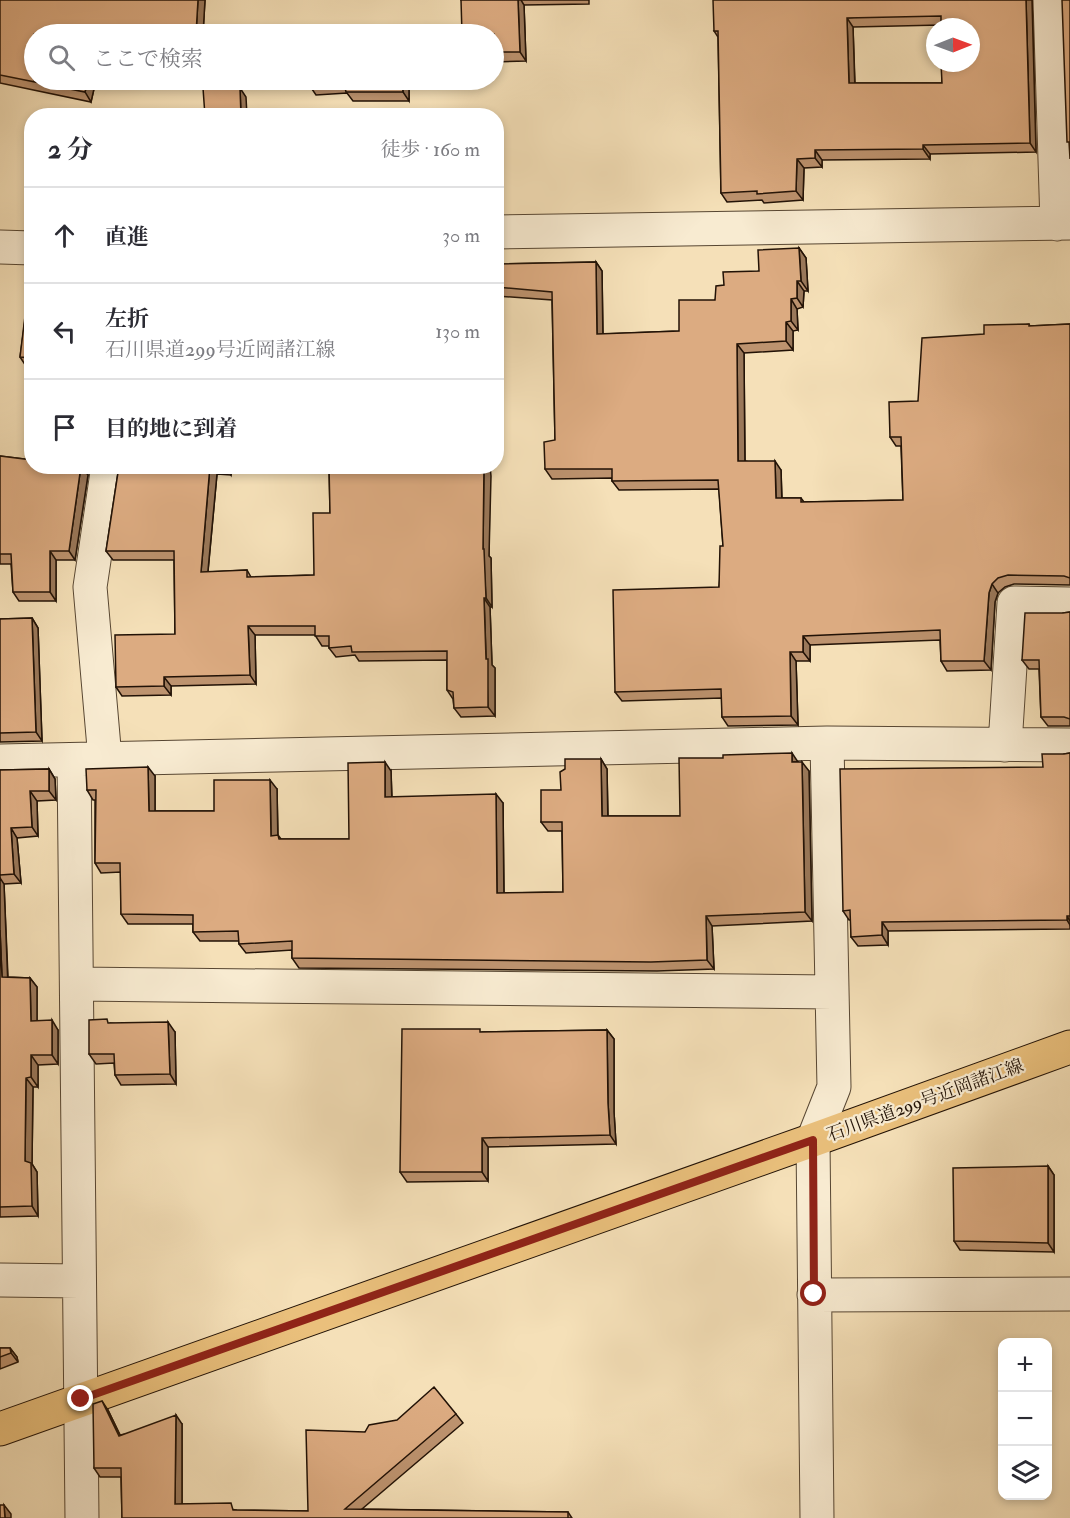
<!DOCTYPE html>
<html lang="ja">
<meta charset="utf-8">
<style>
:root{--surface:#fff;--page:#f2f2f3;--text:#2b2b33;--muted:#7c7c81;--line:#e1e1e2}
body{margin:0;font-family:"IM FELL Double Pica","Noto Serif JP",serif;background:var(--page);color:var(--text)}
.controls{position:absolute;right:18px;bottom:18px;display:grid;overflow:hidden;border-radius:12px;box-shadow:0 3px 9px #0003}
.controls button{width:54px;height:54px;display:grid;place-items:center;padding:0;border:0;border-bottom:2px solid var(--line);background:var(--surface);color:var(--text);font:30px sans-serif}
.compass{position:absolute;left:926px;top:18px;width:54px;height:54px;border-radius:50%;background:var(--surface);box-shadow:0 3px 9px #0003;rotate:89deg}
.stop{position:absolute;width:18px;height:18px;margin:-14px;border:4px solid #8f2418;border-radius:50%;background:#fff}
.stop.end{background:#8f2418;border-color:#fff;box-shadow:0 2px 6px #0008}
.list{margin:0;padding:0;list-style:none}
h2{display:flex;justify-content:space-between;align-items:center;height:78px;margin:0;padding:0 24px;font-size:26px}
h2 small{font-size:20px;font-weight:400;color:var(--muted)}
.list li{display:grid;grid-template-columns:39px 1fr auto;gap:18px;align-items:center;box-sizing:border-box;height:96px;padding:0 24px;border-top:2px solid var(--line)}
.list b{display:block;font-size:22px;white-space:nowrap}
.list p{margin:0;font-size:20px;white-space:nowrap;color:var(--muted)}
.list em{font-size:20px;font-style:normal;color:var(--muted)}
.icon{flex:none;width:33px;height:33px;fill:none;stroke:currentColor;stroke-width:2;stroke-linecap:round;stroke-linejoin:round}
.map{position:relative;flex:none;width:1070px;height:1518px;overflow:hidden}
.search{position:absolute;background:var(--surface);box-shadow:0 3px 9px #0003;left:24px;top:24px;width:480px;height:66px;display:flex;align-items:center;gap:15px;box-sizing:border-box;padding:0 21px;border-radius:33px;color:var(--muted);font-size:22px}
.panel{position:absolute;background:var(--surface);box-shadow:0 3px 9px #0003;left:24px;top:108px;width:480px;height:366px;border-radius:24px}
.map>svg:first-child{display:block}
.lines{fill:none;stroke-linecap:round;stroke-linejoin:round}
.minor-casing{stroke:#574632;stroke-width:35}
.major-casing{stroke:#221206;stroke-width:35}
.minor{stroke:#f8ebd1;stroke-width:33}
.major{stroke:#eac07c;stroke-width:33}
.wall{fill:#bd936f;stroke:#221206;stroke-width:1.5;fill-rule:evenodd}
.shaded-wall{fill:#9a785a;stroke:#221206;stroke-width:1.5}
.building{fill:#dcab81;stroke:#221206;stroke-width:1.5;fill-rule:evenodd}
.route{stroke:#8f2418;stroke-width:8}
.labels{text-anchor:middle;stroke-width:4.5;stroke-linejoin:round;paint-order:stroke}
.street-label{font-size:18px;fill:#221206;stroke:#f8ebd1}
</style>
<div class="map">
<svg width="1070" height="1518" viewBox="0 0 1070 1518">
<rect width="100%" height="100%" fill="#f5e0b8"/>
<filter id="stains"><feTurbulence type="fractalNoise" baseFrequency=".00333" numOctaves="4"/><feColorMatrix values="0 0 0 0 .2 0 0 0 0 .09 0 0 0 0 .02 0 0 0 .5 -.17"/></filter>
<radialGradient id="worn" r=".72"><stop offset=".6" stop-color="#630" stop-opacity="0"/><stop offset="1" stop-color="#630" stop-opacity=".3"/></radialGradient>
<g class="lines">
<!-- minor casing -->
<g class="minor-casing">
<path id="minor" d="M1050 0 1057 224
M496 232 1070 223
M0 247 32 248
M1005 745 1014 603 1070 604
M105 759 90 587 108 466
M74 760 82 1518
M0 761 827 743 1070 745
M77 984 832 992
M0 1280 79 1281
M814 1295 1070 1294
M817 1518 813 1140 834 1087 827 743"/>
</g>
<!-- major casing -->
<g class="major-casing">
<path id="major" d="M0 1429 813 1140 1070 1047"/>
</g>
<!-- minor -->
<use href="#minor" class="minor"/>
<!-- major -->
<use href="#major" class="major"/>
</g>
<!-- wall -->
<path class="wall" d="M0 0H205L203 34H34V80H96L91 102 0 83Z
M461 0H589V4L524 5 526 61 494 62V34Z
M1032 0 1036 152 930 154V159L822 160V167L804 168 803 200 764 203 762 200 727 202 721 193 718 37 714 31ZM941 25 942 83H855L853 27Z
M300 80H409V101H353L347 93 316 95 312 89H306Z
M799 248 806 258 808 291H804L803 307 797 309 798 330 793 331V350L744 353 745 461 781 470 782 498H801L804 502 903 500 901 446H896L890 437 918 401 984 334 1029 324 1030 326 1070 324V585L1014 584 1005 587 998 593 995 602 991 670 947 671 941 661 940 640 810 645V661H796L798 725 728 726 722 717V698L622 701 615 692 719 587 723 546 719 489 619 490 612 481V478L552 479 545 469 555 440 552 300 496 296V264L596 262 602 271 603 334 679 331 715 300 724 285 759 271Z
M32 268V367L26 366 20 357Z
M0 456 81 466 88 475 75 560H56V601H19L13 592 11 564H0Z
M119 466H232L231 475 217 474 208 572 247 570 251 577 314 575 330 513 329 466H490L489 556 491 558 492 607H490L492 665 495 668V716L461 717 454 708 453 699 447 690V660L359 661 355 655 336 657 329 648V646H322L315 635H255L256 684 171 686V695L122 696 116 687 175 634 174 560H113L106 551Z
M1070 612V726H1048L1041 717 1039 669H1029L1022 660 1063 613Z
M32 618 38 628 42 741 0 742V619Z
M1070 753V929L888 931V945L858 946 851 937V920H849L843 911 1043 767 1064 754Z
M601 759 607 769 608 816H680L798 762 809 771 812 921 712 926 714 969 657 971 299 968 292 958V950L246 953 239 944V941H200L193 932V924H128L121 914V872L101 873 95 863V800H93L87 790 155 776V811H214L277 789 278 835 281 839H349L391 771 392 797 503 803 504 893 563 892 562 831H548L541 822 561 790Z
M49 769 55 779 56 800 37 801 38 836 17 838 21 883 4 884 8 977 30 978 37 987V1021L58 1030V1064L38 1065V1087H33L32 1164 37 1172 38 1216 0 1217V770Z
M110 1023 175 1032 176 1084 121 1085 115 1075 114 1063 96 1064 89 1054Z
M607 1030 614 1039V1112L616 1144 488 1147V1181L407 1182 400 1172 482 1032Z
M1048 1166 1054 1175V1252L960 1250 954 1241Z
M0 1348H10L17 1357 18 1362 0 1369Z
M108 1410 120 1435 182 1424V1504L237 1510 308 1511 365 1432 456 1414 463 1423 362 1509 568 1512 572 1518H122L121 1477H100L94 1468Z"/>
<!-- shaded-wall -->
<path class="shaded-wall" d="M198 0H205L203 34H196Z
M518 0H521L524 5 526 61 520 52Z
M1026 0H1032L1036 152 1030 143Z
M847 18 853 27 855 92 849 83Z
M88 80H96L91 102 85 92Z
M402 80H409V101L403 92Z
M240 88 246 97 247 116H241Z
M923 145 930 154V159L923 149Z
M815 150 822 160V167L815 158Z
M797 159 804 168 803 200 796 191Z
M799 248 806 258 808 291 801 281Z
M596 262 602 271 603 343 597 334Z
M797 281 804 291 803 307 797 298Z
M791 299 797 309 798 330 791 321Z
M786 322 793 331V350L786 341Z
M737 344 744 353 745 471 738 461Z
M775 461 781 470 782 507 776 498Z
M81 466 88 475 75 560 69 551Z
M210 466H212L217 474 207 581 201 572Z
M226 466H232L231 475Z
M484 466H490L491 476 489 556 491 558 492 607 486 598 483 549Z
M50 551 56 560V601L50 592Z
M992 584 998 593 995 602 991 670 984 661 989 593Z
M484 598 490 607 492 665 495 668V716L488 707Z
M32 618 38 628 42 741 36 732Z
M248 626 255 635 256 684 250 675Z
M803 636 810 645V661L803 652Z
M790 652 796 661 798 725 791 716Z
M164 677 171 686V695L164 686Z
M792 753 798 762H792Z
M601 759 607 769 608 826 602 816Z
M385 762 391 771 392 806 385 797Z
M802 762 809 771 812 921 805 912Z
M148 767 155 776V820L149 811Z
M49 769 55 779 56 800 49 791Z
M270 780 277 789 278 845 271 836Z
M30 791 37 801 38 836 32 827Z
M496 794 503 803 504 902 497 893Z
M11 828 17 838 21 883 14 874Z
M0 878 4 884 8 987 2 977 0 930Z
M706 916 712 926 714 969 707 960Z
M1067 916 1070 921V925L1067 920Z
M882 922 888 931V945L882 935Z
M30 978 37 987V1030L31 1021Z
M52 1020 58 1030V1064L52 1055Z
M168 1022 175 1032 176 1084 170 1074Z
M607 1030 614 1039V1112L616 1144 610 1135 608 1103Z
M31 1055 38 1065V1087L31 1077Z
M26 1078 33 1087 32 1164 37 1172 38 1216 32 1206 25 1161Z
M482 1138 488 1147V1181L482 1172Z
M1048 1166 1054 1175V1252L1048 1243Z
M10 1348 17 1357 18 1362 11 1353Z
M102 1401 108 1410 125 1445 119 1436Z
M176 1415 182 1424V1514L175 1504Z
M4 1505 11 1514V1518H5Z"/>
<!-- building -->
<path class="building" d="M0 0H198L196 34H34V80H88L85 92 0 75Z
M461 0H518L520 52H494V34H462Z
M713 0H1026L1030 143 923 145V149L815 150V158L797 159 796 191 757 194V191L721 193 718 31H714ZM941 16V27H971V63H941L942 83H849L847 18Z
M1062 0H1070V159L1069 142H1067Z
M401 33V34H383Z
M300 80H402L403 92H346L344 83 310 85 309 80Z
M203 88H240L241 116H205Z
M799 248 801 281H797V298L791 299V321L786 322V341L737 344 738 461H775L776 498H801V502L903 500 901 437H890L889 402 918 401 922 338 984 334V325L1029 324V326L1070 324V578L1064 576 1008 575 998 578 992 584 989 593 984 661H941L940 630 803 636V652H790L791 716 722 717 721 689 615 692 613 590 719 587 720 546H723L718 480 612 481V469H545L544 442 555 440 552 292 496 287V264L596 262 597 334 679 331V300H715L716 286 724 285 723 272 759 271 758 250Z
M31 267 32 268V358L20 357Z
M0 456 32 460V466H81L69 551H50V592H13L11 554H0Z
M119 466H210L201 572 247 570V577L314 575 313 513H330L329 466H484L483 549H484L486 598H484L486 659H488V707L454 708 453 692 447 690V651L352 652 351 646 329 648V636H315V626H248L250 675 164 677V686L116 687 115 635 175 634 174 551H106Z
M1070 612V719L1064 717H1041L1039 660H1022L1025 613H1063Z
M32 618 36 732 0 733V619Z
M792 753V762H802L805 912 706 916 707 960 651 962 292 958V941L239 944 238 931 193 932V915L121 914 120 863H95L96 790H87L86 769 148 767 149 811H214V780H270L271 836 278 835 279 839H349L348 763 385 762V797L496 794 497 893 563 892 562 822H541V790H561L560 772 565 769V759H601L602 816H680L679 758H723V755Z
M1070 753V916H1067V920L882 922V935L851 937 850 910 843 911 840 769 1043 767 1042 754H1064Z
M49 769V791H30L32 827 11 828 14 874 0 875V770Z
M0 930 2 977 30 978 31 1021 52 1020V1055H31V1077L26 1078 25 1161 31 1163 32 1206 0 1207Z
M107 1019 108 1023 168 1022 170 1074 115 1075 114 1054H89V1020Z
M402 1029H480V1032L607 1030 608 1103 610 1135 482 1138V1172H400Z
M1048 1166V1243L954 1241 953 1168Z
M0 1348H10L11 1353 0 1357Z
M434 1387 456 1414 345 1509 568 1512V1518H122L121 1468H94L93 1404 102 1401 119 1436 176 1415 175 1504 231 1503 233 1510 308 1511 306 1430 365 1432 369 1425 397 1420Z
M0 1505H4L5 1518H0Z"/>
<g class="lines">
<!-- route -->
<path class="route" d="M81 1399 813 1140 814 1294"/>
</g>
<g class="labels">
<!-- street labels -->
<g class="street-label">
<text transform="translate(925 1100) rotate(-20)" y="6">石川県道299号近岡諸江線</text>
</g>
</g>
<rect width="100%" height="100%" filter="url(#stains)"/>
<rect width="100%" height="100%" fill="url(#worn)"/>
</svg>
<div class="controls">
<button>+</button>
<button>−</button>
<button><svg class="icon" aria-label="layers" viewBox="0 0 24 24"><path d="M12 4l9 5-9 5-9-5zM3 14l9 5 9-5"/></svg></button>
</div>
<svg class="compass" viewBox="-18 -18 36 36"><path d="M0-13l5 13h-10z" fill="#e53935"/><path d="M0 13l5-13h-10z" fill="#7c7c81"/></svg>
<div class="stop" style="left:814px;top:1294px"></div>
<div class="stop end" style="left:81px;top:1399px"></div>
<div class="search"><svg class="icon" aria-label="search" viewBox="0 0 24 24"><circle cx="10" cy="10" r="6"/><path d="M15 15l6 6"/></svg>ここで検索</div>
<section class="panel">
<h2>2 分<small>徒歩 · 160 m</small></h2>
<ul class="list">
<li><svg class="icon" aria-label="ahead" viewBox="0 0 24 24"><path d="M12 20V5M6 11l6-6 6 6"/></svg><div><b>直進</b></div><em>30 m</em></li>
<li><svg class="icon" aria-label="left" viewBox="0 0 24 24"><path d="M17 20v-9H6M10 6l-5 5 5 5"/></svg><div><b>左折</b><p>石川県道299号近岡諸江線</p></div><em>130 m</em></li>
<li><svg class="icon" aria-label="arrive" viewBox="0 0 24 24"><path d="M6 21V4h12l-3 4 3 4H6"/></svg><div><b>目的地に到着</b></div></li>
</ul>
</section>
</div>
